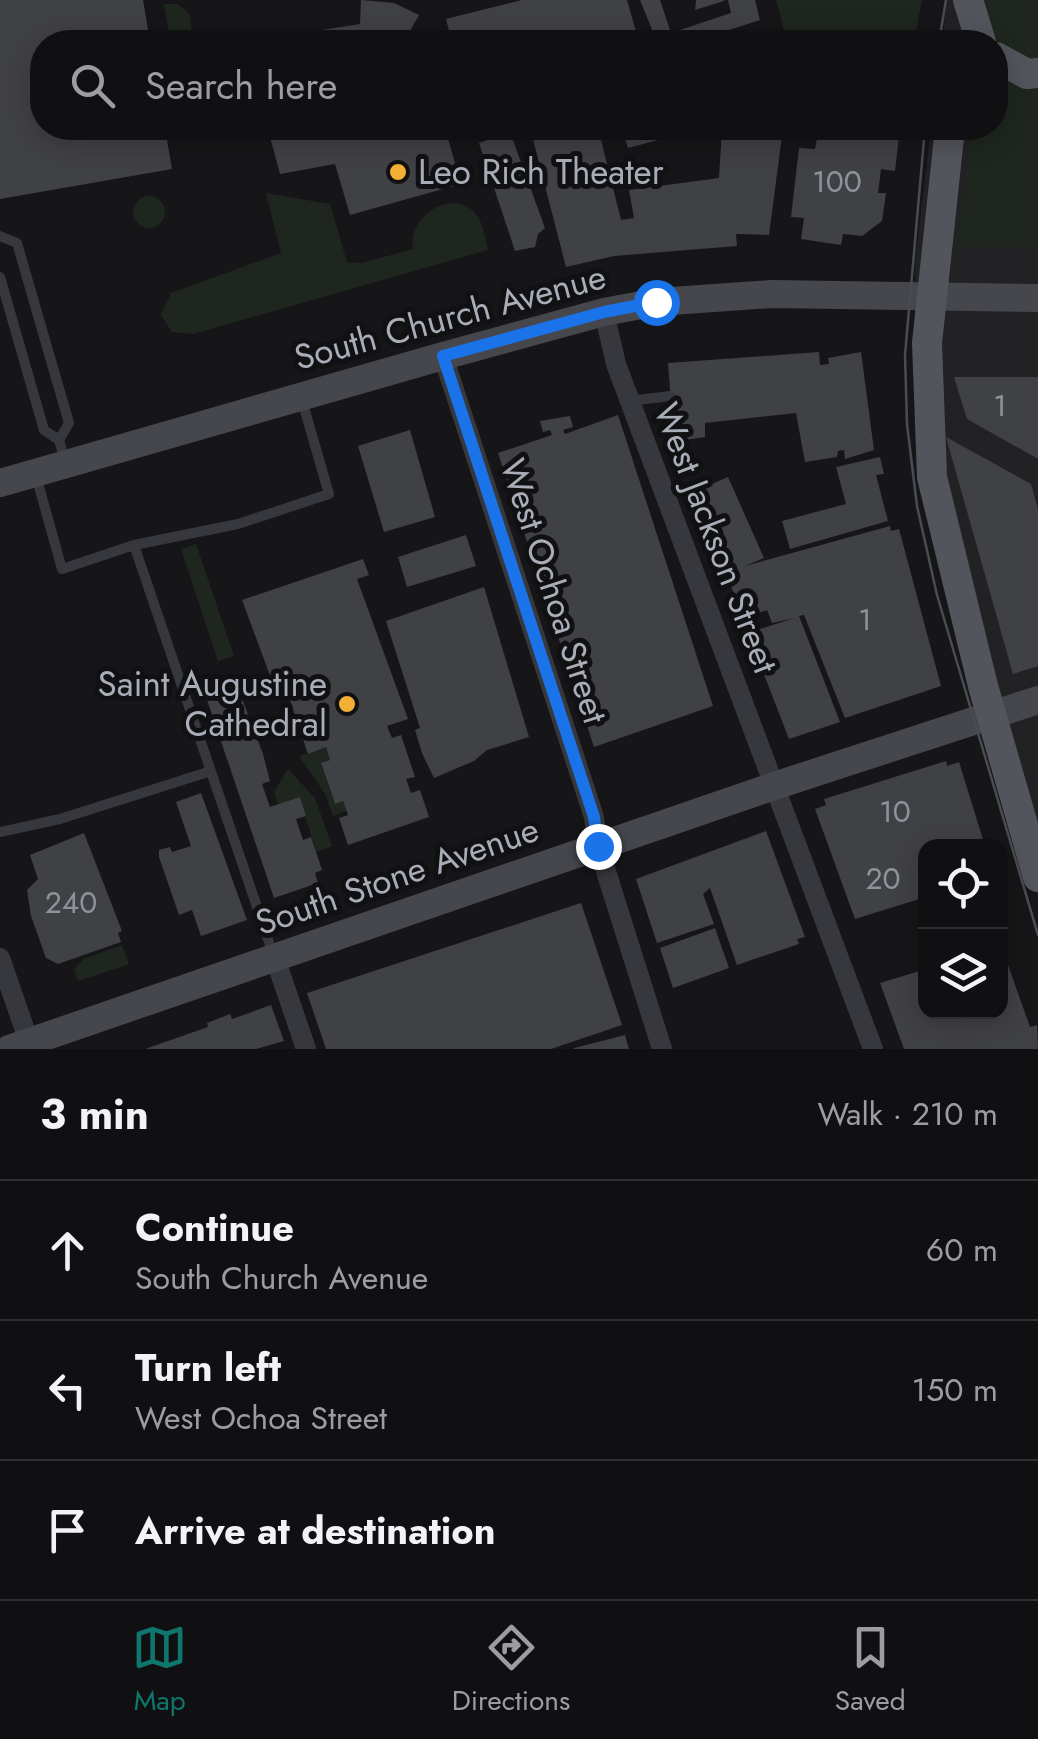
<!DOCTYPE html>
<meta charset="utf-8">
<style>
:root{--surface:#101012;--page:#19191b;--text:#f1f3f6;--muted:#9c9d9f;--line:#303032;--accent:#0f766e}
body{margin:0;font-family:Jost,sans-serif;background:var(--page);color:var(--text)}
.controls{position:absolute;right:30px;bottom:30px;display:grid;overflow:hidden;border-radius:20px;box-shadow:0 5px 25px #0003}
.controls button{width:90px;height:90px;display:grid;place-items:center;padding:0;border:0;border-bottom:2px solid var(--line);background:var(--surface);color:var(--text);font:50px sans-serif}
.stop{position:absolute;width:30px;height:30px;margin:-22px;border:8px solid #1a73e8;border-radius:50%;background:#fff}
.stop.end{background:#1a73e8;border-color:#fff;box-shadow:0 2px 10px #0008}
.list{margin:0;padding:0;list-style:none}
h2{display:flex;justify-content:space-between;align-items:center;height:130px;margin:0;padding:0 40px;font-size:42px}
h2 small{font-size:32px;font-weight:400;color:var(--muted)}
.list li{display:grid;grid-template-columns:65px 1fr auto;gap:30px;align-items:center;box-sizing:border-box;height:140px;padding:0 40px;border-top:2px solid var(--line)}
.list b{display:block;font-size:38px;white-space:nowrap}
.list p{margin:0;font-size:32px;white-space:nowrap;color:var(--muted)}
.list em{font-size:32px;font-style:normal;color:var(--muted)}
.icon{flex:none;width:55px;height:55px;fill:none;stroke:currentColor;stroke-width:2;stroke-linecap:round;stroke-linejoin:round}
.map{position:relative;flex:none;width:1038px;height:1049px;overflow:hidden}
.search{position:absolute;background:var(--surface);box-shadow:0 5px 25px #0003;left:30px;right:30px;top:30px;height:110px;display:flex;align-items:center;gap:25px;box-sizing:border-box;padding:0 35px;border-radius:40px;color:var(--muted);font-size:38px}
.sheet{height:550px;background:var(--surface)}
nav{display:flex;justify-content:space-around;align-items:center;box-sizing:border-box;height:140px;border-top:2px solid var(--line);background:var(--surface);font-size:28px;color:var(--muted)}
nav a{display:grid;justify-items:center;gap:5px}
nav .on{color:var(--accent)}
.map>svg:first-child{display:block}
.built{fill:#222225}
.green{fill:#1e261f}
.building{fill:#404145}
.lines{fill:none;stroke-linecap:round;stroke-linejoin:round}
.lane{stroke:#37383d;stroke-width:10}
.street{stroke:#37383d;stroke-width:20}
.secondary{stroke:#45474d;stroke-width:28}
.primary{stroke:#53555c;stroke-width:30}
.tram{stroke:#4a4c52;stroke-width:2.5}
.route{stroke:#1a73e8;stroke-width:12}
.poi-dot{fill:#f2b134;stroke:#111113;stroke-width:4}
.labels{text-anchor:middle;stroke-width:10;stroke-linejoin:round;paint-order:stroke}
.number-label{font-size:30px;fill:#8e929b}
.poi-label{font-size:35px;fill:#a8adb8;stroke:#111113;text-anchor:start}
.street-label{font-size:35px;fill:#a8adb8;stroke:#111113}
</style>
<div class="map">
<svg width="1038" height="1049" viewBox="0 0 1038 1049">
<rect width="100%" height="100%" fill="#161618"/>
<!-- built -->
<path class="built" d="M947 0H1038V879L979 701 929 524 916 369 915 262 931 128H996V42H942Z"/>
<!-- green -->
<path class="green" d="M776 0H922L914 42H787Z
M984 0H1038V63C997 45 991 46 984 0Z
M164 4H178L190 15 193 42H171Z
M996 68 1038 82V247H958L971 128H996Z
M266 193 330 204 347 262 362 263 413 249C408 215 451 190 473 211 483 220 485 237 488 250L193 334 172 332 161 315 171 293 281 253Z
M133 212a16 16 0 1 1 32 0a16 16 0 1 1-32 0Z
M196 544 234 656 218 661 181 549Z
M326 747 330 760 321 764 334 803 343 801 347 811 333 816 325 794 299 756Z
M288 769 315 798 332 846 316 852 300 798 278 805 274 792Z
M122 945 129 964 78 981 74 970 83 959Z"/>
<!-- building -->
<path class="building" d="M0 0H143L150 42H42V128H165L172 169 0 199Z
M361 0 394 3 419 15 406 38 412 42H297L322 30 360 24Z
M522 0H627L639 42H452L446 19Z
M640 0H660L671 33 731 13 728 0H755L760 20 692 42H657Z
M696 0H724V1L695 10Z
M288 128H445L461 184 350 215 335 164 280 174 269 133Z
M530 128H598L621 220 634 218 629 190 719 178 722 128H783L769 235 736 234 737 246 614 256 566 267Z
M622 128H700V129L628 148Z
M819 128H900L895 171 881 169 878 193H886L882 221 862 236 843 234 841 245 801 239 804 218 791 217 799 148 815 149Z
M510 132 545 228 538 234 535 247 515 251 479 143Z
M819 352 820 365 829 364 828 358 861 352 874 450 845 459 844 450 838 451 837 457 805 462 796 413 705 423V437L685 440 684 428 673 429 668 363Z
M954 377H1038V459L967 419Z
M618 415 713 706 594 747 498 453 552 435 550 430 543 432 540 421 570 416 573 427 563 430 565 434Z
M410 430 435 517 384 532 358 446Z
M946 437 1031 484 1038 509V666L1013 674Z
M880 457 884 474 876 475 888 521 790 549 782 521 846 504 836 467Z
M728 477 764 558 745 566 890 526 891 531 899 529 941 686 845 718 804 615 799 616 840 722 789 739 748 633 794 618 772 623 767 610 743 618 700 504 705 502 700 489Z
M466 535 476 566 407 587 398 557Z
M363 559 369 575 357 579 408 719 387 726 392 738 401 735 415 777 406 779 411 793 420 790 429 817 348 845 339 818 348 815 343 801 335 804 321 763 330 760 326 747 308 754 285 685 275 689 242 600Z
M484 587 529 737 487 750 474 761 434 778 422 753 415 730 420 728 386 621Z
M230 680 233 689 238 688 263 754 270 781 262 784 270 807 300 797 306 816 296 819 303 840 311 837 322 870 315 873 318 883 274 898 203 688Z
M946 761 947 766 959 762 985 846H926V897L855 919 815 809 826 805 824 799Z
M201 793 247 920 201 936 192 910 179 915 159 857V850L170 847 172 852 191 846 176 802Z
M766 831 805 937 797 939 799 944 737 965 710 888 703 894 714 924 657 943 636 879Z
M84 833 122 931 118 933 121 942 58 964 46 958 31 916 27 890 38 879 30 855Z
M581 903 622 1025 551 1049H326L307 993Z
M715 928 729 968 673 988 660 948Z
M1001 945 1030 1027 1037 1025 1038 1049H904L880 983 926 969V1012H1000Z
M271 1005 284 1041 256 1049H145L208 1027 207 1023 230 1014 232 1019Z
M625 1035 629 1049H574V1048Z"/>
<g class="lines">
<!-- lane -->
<path class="lane" d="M0 236 17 243 69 423 59 440
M0 277 44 430 59 440 66 464
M630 401 670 396
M36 476 62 569 134 545 274 957
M134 545 238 524 329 494 301 397
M0 832 60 819 208 772"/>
<!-- street -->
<path class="street" d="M604 312 616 364 873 1049
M443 356 594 817 598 846 662 1049
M0 958 29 1042
M275 958 306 1049"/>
<!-- secondary -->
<path class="secondary" d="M0 483 443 356 604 312 657 302 772 294 1038 298
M9 1049 774 786 1038 700"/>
<!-- primary -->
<path class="primary" d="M968 0 981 42
M996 57 1027 74 1038 73
M950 128 927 343 932 477 983 686 1038 877"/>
<!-- tram -->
<path class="tram" d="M939 42 946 0
M925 128 905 355 907 424 917 506 937 595 1038 935"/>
</g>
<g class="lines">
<!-- route -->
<path class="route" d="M598 846 594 817 443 356 604 312 656 302"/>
</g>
<!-- markers -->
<g class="poi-dot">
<circle cx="398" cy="172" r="10"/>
<circle cx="347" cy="704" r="10"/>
</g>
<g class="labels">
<!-- number labels -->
<g class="number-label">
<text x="837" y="192">100</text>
<text x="1000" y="416">1</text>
<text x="865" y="630">1</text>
<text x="895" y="822">10</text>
<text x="883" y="889">20</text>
<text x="71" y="913">240</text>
</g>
<!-- poi labels -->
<g class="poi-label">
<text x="418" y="184">Leo Rich Theater</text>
<text x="327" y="696" text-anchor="end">Saint Augustine<tspan x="327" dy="40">Cathedral</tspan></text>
</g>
<!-- street labels -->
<g class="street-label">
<text transform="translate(450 317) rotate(-15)" y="12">South Church Avenue</text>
<text transform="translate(716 538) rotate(69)" y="12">West Jackson Street</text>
<text transform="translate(554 591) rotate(72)" y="12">West Ochoa Street</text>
<text transform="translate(397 876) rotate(-19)" y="12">South Stone Avenue</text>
</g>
</g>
</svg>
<div class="controls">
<button><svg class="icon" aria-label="locate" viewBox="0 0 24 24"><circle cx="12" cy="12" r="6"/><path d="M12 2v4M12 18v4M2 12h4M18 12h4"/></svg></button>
<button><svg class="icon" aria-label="layers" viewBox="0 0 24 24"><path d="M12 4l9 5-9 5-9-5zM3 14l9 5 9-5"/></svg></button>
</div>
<div class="stop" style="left:656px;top:302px"></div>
<div class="stop end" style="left:598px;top:846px"></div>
<div class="search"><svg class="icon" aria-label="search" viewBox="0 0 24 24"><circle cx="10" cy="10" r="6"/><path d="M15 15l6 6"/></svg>Search here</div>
</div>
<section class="sheet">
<h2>3 min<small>Walk · 210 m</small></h2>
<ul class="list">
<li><svg class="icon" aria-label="ahead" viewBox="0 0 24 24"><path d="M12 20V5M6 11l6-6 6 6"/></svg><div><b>Continue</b><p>South Church Avenue</p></div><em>60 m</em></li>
<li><svg class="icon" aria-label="left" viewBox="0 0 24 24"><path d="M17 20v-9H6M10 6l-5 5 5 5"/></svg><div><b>Turn left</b><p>West Ochoa Street</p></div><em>150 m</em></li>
<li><svg class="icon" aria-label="arrive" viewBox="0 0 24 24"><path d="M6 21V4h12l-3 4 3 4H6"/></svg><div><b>Arrive at destination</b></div></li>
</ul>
</section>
<nav>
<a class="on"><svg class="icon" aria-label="map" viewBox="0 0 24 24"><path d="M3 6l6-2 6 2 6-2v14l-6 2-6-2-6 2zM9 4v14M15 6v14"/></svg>Map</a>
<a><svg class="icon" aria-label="directions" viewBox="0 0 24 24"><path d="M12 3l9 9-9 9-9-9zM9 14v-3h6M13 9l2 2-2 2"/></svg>Directions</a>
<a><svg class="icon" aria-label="saved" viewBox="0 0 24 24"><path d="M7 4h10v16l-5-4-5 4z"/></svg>Saved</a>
</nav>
